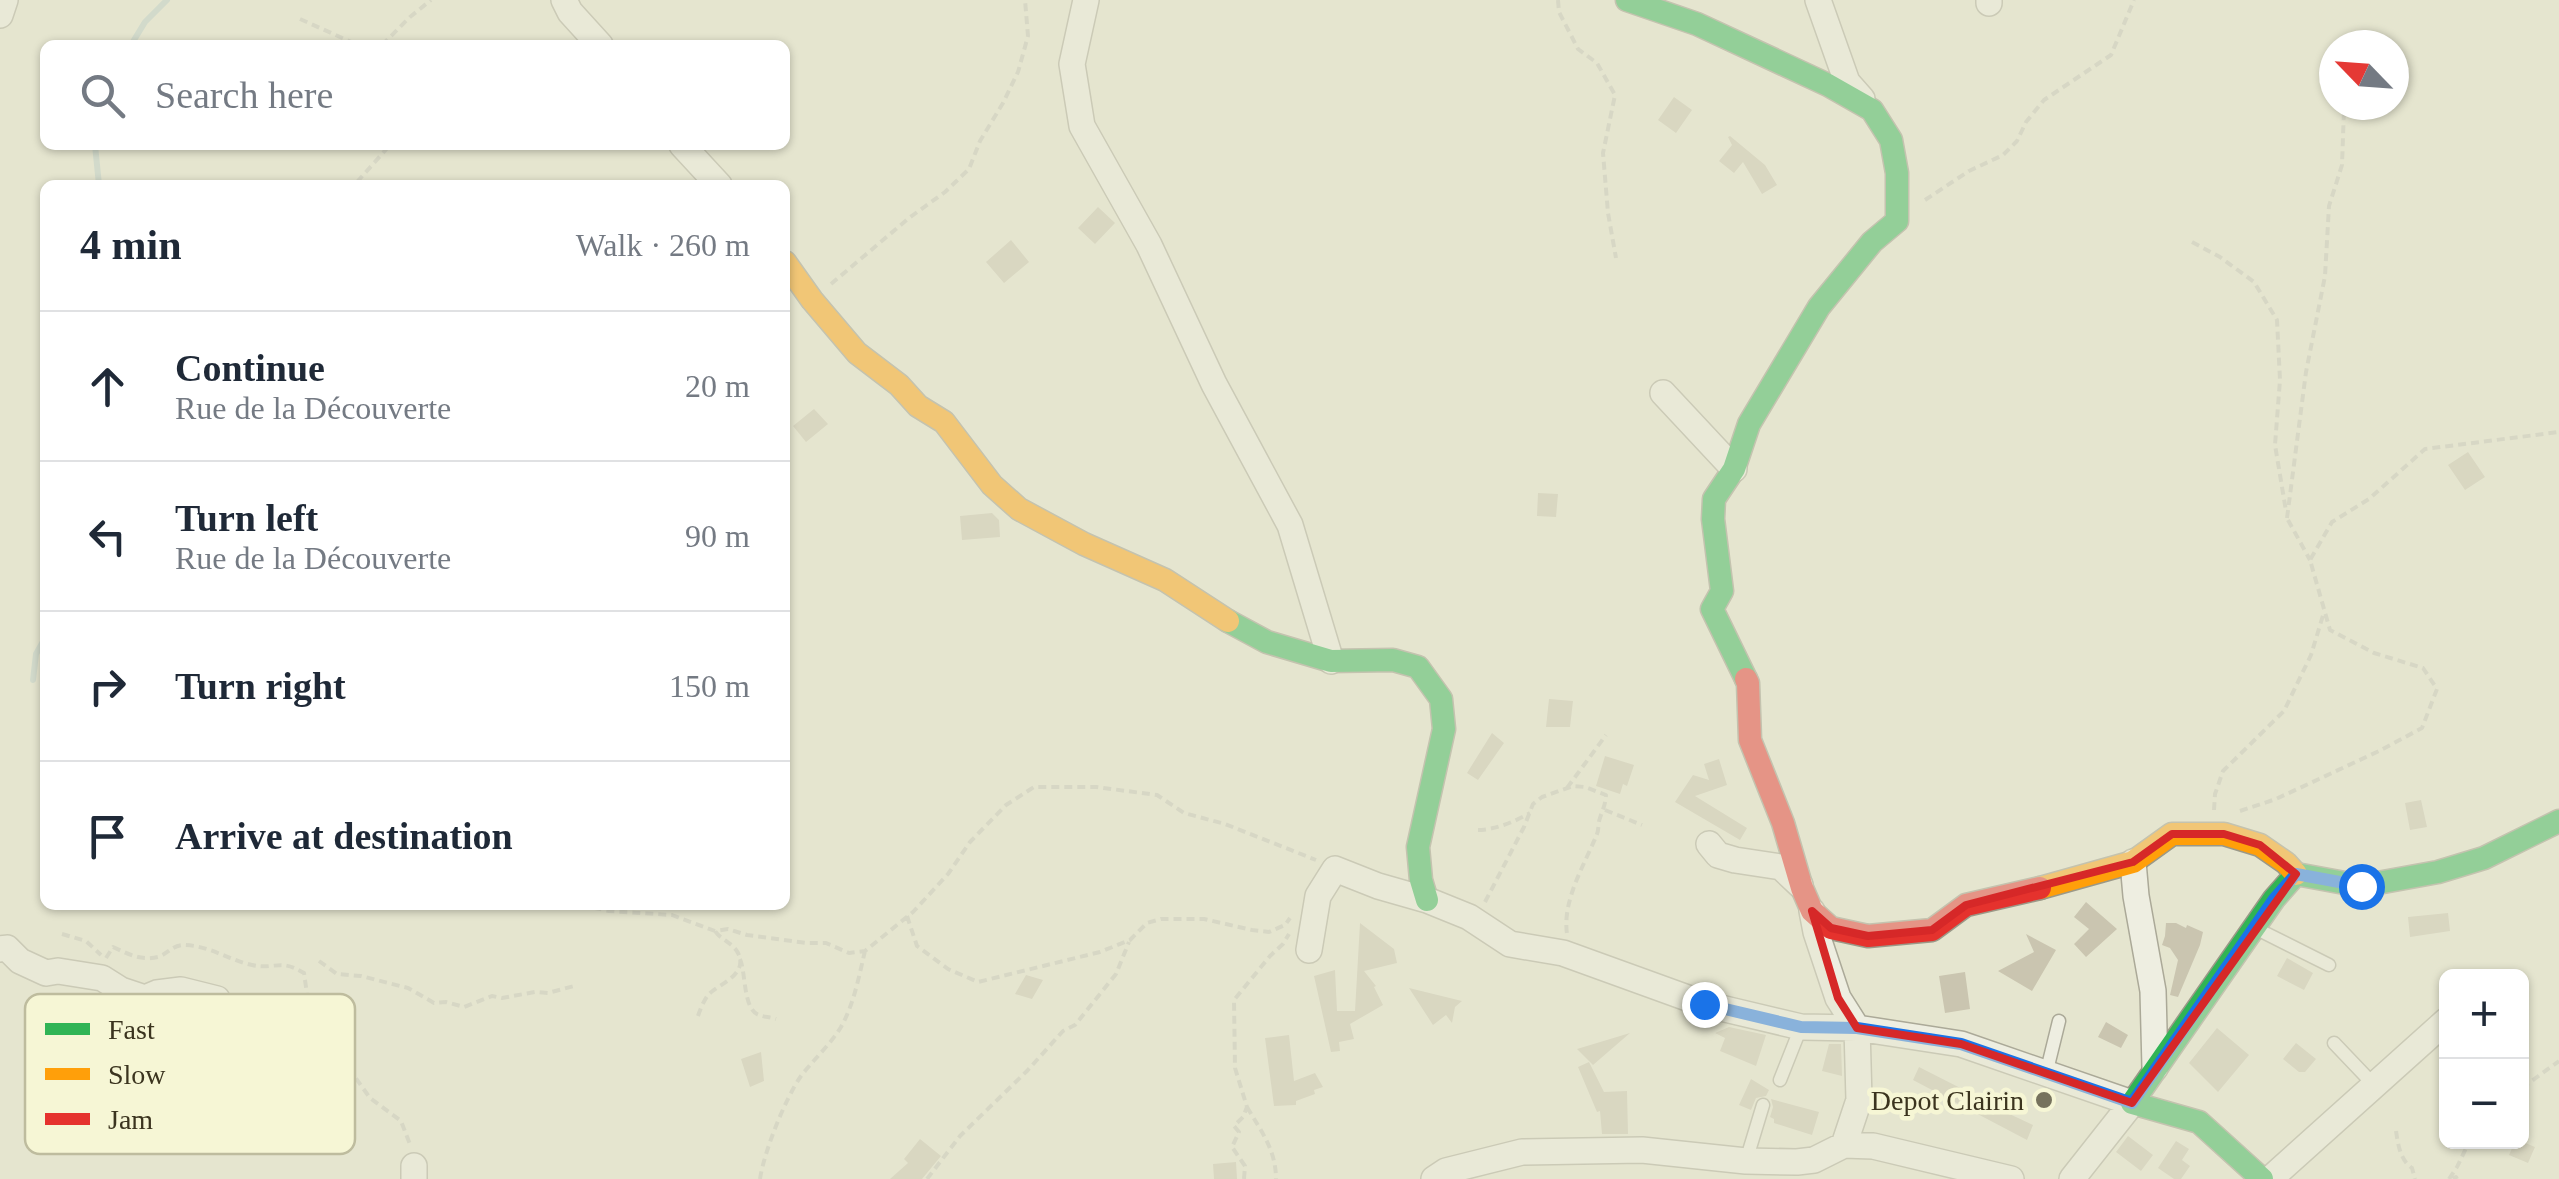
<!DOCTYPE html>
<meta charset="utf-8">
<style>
:root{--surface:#fff;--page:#f6f6f7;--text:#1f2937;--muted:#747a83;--line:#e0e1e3}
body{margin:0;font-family:"Times New Roman",serif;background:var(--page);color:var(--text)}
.controls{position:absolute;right:30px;bottom:30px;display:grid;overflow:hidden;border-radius:15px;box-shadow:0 2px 8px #0004}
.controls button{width:90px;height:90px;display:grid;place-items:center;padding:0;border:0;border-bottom:2px solid var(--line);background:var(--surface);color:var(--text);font:50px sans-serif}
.compass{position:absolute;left:2319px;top:30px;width:90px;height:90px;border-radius:50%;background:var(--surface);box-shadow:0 2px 8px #0004;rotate:295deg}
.stop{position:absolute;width:30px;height:30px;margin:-22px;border:8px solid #1a73e8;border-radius:50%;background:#fff}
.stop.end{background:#1a73e8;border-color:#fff;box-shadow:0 2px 10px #0008}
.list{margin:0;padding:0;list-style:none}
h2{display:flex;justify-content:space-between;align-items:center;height:130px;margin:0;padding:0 40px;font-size:42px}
h2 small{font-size:32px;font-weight:400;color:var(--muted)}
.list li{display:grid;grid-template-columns:65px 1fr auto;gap:30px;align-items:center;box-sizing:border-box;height:150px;padding:0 40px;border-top:2px solid var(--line)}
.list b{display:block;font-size:38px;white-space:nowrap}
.list p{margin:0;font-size:32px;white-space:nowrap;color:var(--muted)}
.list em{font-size:32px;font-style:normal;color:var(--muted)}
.icon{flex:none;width:55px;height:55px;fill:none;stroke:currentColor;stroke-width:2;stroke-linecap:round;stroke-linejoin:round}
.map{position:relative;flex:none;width:2559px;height:1179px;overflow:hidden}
.search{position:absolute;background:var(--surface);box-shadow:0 2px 8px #0004;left:40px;top:40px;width:750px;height:110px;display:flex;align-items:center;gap:25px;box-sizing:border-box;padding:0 35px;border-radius:15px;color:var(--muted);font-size:38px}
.panel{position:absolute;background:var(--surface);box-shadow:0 2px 8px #0004;left:40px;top:180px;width:750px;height:730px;border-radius:15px}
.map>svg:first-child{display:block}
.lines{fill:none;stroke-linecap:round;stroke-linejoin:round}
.stream{stroke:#bacdc6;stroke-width:6}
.building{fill:#cac5b0}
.lane-casing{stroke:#aba998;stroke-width:15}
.street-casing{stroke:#aba998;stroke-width:28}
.fast-casing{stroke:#9b9988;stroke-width:25}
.slow-casing{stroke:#9b9988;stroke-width:25}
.jam-casing{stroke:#9b9988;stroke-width:25}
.path{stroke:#c6c6b8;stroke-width:4;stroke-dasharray:8 5;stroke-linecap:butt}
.lane{stroke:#eeeee1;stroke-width:12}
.street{stroke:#eeeee1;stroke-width:25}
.fast{stroke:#30b455;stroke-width:22}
.slow{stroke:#ff9f0a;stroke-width:22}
.jam{stroke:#e5322d;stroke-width:22}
.route{stroke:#1a73e8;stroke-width:12}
.marked{fill:none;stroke:#d62828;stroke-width:8;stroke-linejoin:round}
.poi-dot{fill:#76725d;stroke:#f6f6d5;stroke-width:4}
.labels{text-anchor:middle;stroke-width:9;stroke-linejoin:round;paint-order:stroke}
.poi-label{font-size:28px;fill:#3b341f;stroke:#f6f6d5;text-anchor:end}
.key{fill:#f6f6d5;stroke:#bebc9e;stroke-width:2.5}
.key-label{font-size:28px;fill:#3b341f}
</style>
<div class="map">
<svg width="2559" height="1179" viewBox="0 0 2559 1179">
<rect width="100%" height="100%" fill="#e5e5cf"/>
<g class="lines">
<!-- stream -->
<path class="stream" d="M131 45 145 22 167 0
M95 145 99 185
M33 680 36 654 45 638"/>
</g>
<!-- building -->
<path class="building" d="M1674 97 1692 110 1676 133 1658 120Z
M1730 136 1765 165 1777 185 1762 194 1743 162 1734 173 1719 161 1732 145 1728 137Z
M1098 207 1115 223 1095 244 1078 228Z
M1011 240 1029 262 1004 283 986 262Z
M814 409 828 424 806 442 793 426Z
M2468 452 2485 477 2465 490 2448 465Z
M1538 493 1558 494 1556 517 1537 516Z
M992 513 999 520 1000 537 962 540 960 516Z
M1549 699 1573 701 1570 727H1546Z
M1492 733 1504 743 1478 780 1467 773Z
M1605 756 1634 765 1627 786 1623 784 1620 794 1596 786Z
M1719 759 1727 785 1695 796 1747 828 1740 840 1675 802 1693 775 1709 780 1704 764Z
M2421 800 2427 827 2410 830 2405 803Z
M2086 902 2117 929 2086 957 2074 944 2089 929 2074 917Z
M2448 913 2450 931 2410 937 2408 917Z
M1360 923 1394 949 1397 963 1364 971 1376 986 1374 987 1383 1005 1350 1024 1354 1039 1339 1042 1340 1051 1331 1052 1314 976 1335 970 1337 1011H1355Z
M2166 923H2176L2186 928 2187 925 2203 932 2200 945 2178 997 2170 995 2178 960 2170 948 2162 945 2165 936Z
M2026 934 2056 950 2032 991 1998 971 2034 952Z
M2287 958 2313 973 2304 990 2277 976Z
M1965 972 1970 1009 1945 1013 1939 976Z
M1026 975 1043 980 1032 999 1015 994Z
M1409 988 1462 1001 1455 1007 1452 1023 1446 1015 1433 1025Z
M2106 1022 2128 1035 2121 1048 2098 1037Z
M1729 1027 1766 1035 1756 1066 1720 1051 1725 1038 1715 1033Z
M2217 1028 2249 1055 2218 1092 2189 1063Z
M1630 1033 1593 1065 1577 1049Z
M1289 1035 1294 1081 1315 1073 1323 1087 1314 1090 1315 1094 1296 1101V1105L1274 1106 1265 1038Z
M2296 1043 2316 1059 2305 1072H2299L2283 1059Z
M1829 1044H1841L1842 1076 1822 1071Z
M761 1052 764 1081 750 1087 741 1059Z
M1589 1062 1604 1092 1627 1091 1628 1134H1602L1600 1111 1597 1112 1578 1067Z
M1919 1067 1980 1098 1981 1095 2004 1106 2001 1110 2033 1125 2027 1140 1913 1080Z
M1751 1079 1769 1090 1766 1096 1756 1098 1751 1110 1739 1105Z
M1771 1099 1819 1112 1812 1135 1774 1123V1119L1770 1117 1773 1107Z
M2128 1136 2153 1155 2141 1171 2116 1152Z
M920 1139 941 1156 922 1179H890L908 1163 904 1159Z
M2176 1141 2189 1149 2182 1160 2190 1166 2181 1179H2174L2158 1168Z
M2515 1142H2523L2535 1147 2528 1163 2509 1155Z
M1236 1162 1237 1179H1214L1213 1164Z"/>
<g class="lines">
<!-- lane casing -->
<g class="lane-casing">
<path id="lane" d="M2257 929 2329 965
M2334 1043 2375 1086
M2046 1074 2059 1021
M1780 1080 1801 1027
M1746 1161 1763 1105"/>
</g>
<!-- street casing -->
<g class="street-casing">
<path id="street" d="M564 0 570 12 600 45
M1086 0 1072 64 1082 126 1149 245 1214 384 1290 525 1331 661
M1818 0 1847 82 1862 99
M1989 0V3
M0 15 5 0
M682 145 719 185
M1663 393 1734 469
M1709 844 1718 855 1735 860 1781 867 1800 885
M2133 862 2136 896 2153 991 2155 1068
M1812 911 1816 932 1838 998 1857 1028 1859 1100 1844 1145
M0 949 7 948 20 961 46 973 58 971 102 978 121 990 145 998 157 993 181 990 217 999
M1309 950 1318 896 1335 869 1378 886 1427 900 1469 917 1510 944 1563 953 1704 1004 1801 1027 1857 1028 1961 1044 2132 1103 2072 1179
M414 1166V1179
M1434 1179 1446 1171 1522 1152 1642 1150 1746 1161 1797 1162 1814 1160 1844 1145 1873 1146 2011 1179
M2270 1179 2446 1021"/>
</g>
<!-- fast casing -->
<g class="fast-casing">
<path id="fast" d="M1627 0 1697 24 1828 85 1872 110 1891 140 1897 173V221L1872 242 1819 307 1749 424 1734 469 1714 499 1713 519 1722 591 1712 609 1746 679
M1228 621 1267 642 1331 661 1393 660 1418 667 1441 699 1444 729 1418 847 1421 880 1427 900
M2262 1179 2199 1122 2132 1103 2274 899 2296 874 2361 886 2438 872 2484 858 2559 821"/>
</g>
<!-- slow casing -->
<g class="slow-casing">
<path id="slow" d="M785 262 812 300 857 353 899 385 918 406 944 422 992 485 1019 509 1084 544 1165 580 1228 621
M2040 888 2133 862 2172 834H2224L2260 845 2286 863 2296 874"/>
</g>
<!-- jam casing -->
<g class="jam-casing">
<path id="jam" d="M1746 679 1748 683 1750 740 1783 823 1802 888 1812 911 1831 928 1868 936 1932 930 1966 905 2040 888"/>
</g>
<!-- path -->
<path class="path" d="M1558 0 1559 12 1578 49 1597 63 1615 95 1603 153 1608 213 1616 258
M300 19 358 45
M382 45 410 17 431 0
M357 182 390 145
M1925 200 1969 171 2003 155 2017 141 2026 122 2044 100 2111 55 2134 0
M2192 242 2220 257 2254 282 2277 320 2280 380 2275 445 2286 511
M831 284 909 218 945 192 969 169 980 141 1003 103 1018 72 1028 36 1025 0
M2287 518 2306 372 2325 276 2329 206 2342 165 2344 109
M2288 520 2310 560
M1567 788 1606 735
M1605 810 1642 825
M2214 810 2215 794 2223 771 2284 711 2311 655 2324 612
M2240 811 2276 799 2379 751 2422 728 2437 689 2423 668 2374 653 2330 630 2310 560 2332 522 2369 499 2425 449 2559 432
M1478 830C1495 830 1516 821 1530 813
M1485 902 1524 827 1533 804 1542 797 1573 786 1585 787 1606 795C1605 807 1603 808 1600 818 1598 823 1599 829 1597 834 1585 864 1562 900 1567 934
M581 905 609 911 672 915 715 931 728 929 747 935 807 943H826L849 953 865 951 913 912 948 874 970 842 1006 805 1034 787H1096L1157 795 1184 813 1225 824 1316 860
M907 916 917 946 948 969 978 982 1100 952 1130 940 1147 923 1161 919H1204L1252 930 1269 932 1285 925 1290 918
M62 934 86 941 101 955
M106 958 113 947C128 954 141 961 158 957 169 953 172 945 185 945 210 946 229 960 252 965 276 970 279 958 304 973L307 994 304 1006 324 1024 335 1049 370 1098 401 1121 411 1147
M740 959C746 973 743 1010 759 1015 764 1017 770 1017 776 1019
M319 961 337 974 361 976 408 988 434 1003 446 1002 464 1007 492 996 502 998 535 992 548 993 574 986
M698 1016C700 1010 704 1000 708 995 718 984 749 975 738 953 733 943 721 940 715 931
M2522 1088 2559 1061
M1247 1107C1261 1131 1276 1150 1276 1179
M2396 1131C2398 1144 2400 1160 2412 1168L2415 1179
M760 1179C764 1152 785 1099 801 1076 814 1059 830 1045 841 1027 854 1004 859 976 865 951
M927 1179 960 1136 1027 1071 1063 1031 1075 1025 1116 974 1129 942
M1244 1179 1245 1166 1232 1147 1239 1132 1234 1126 1243 1117 1247 1107 1235 1068 1234 1000 1270 956 1283 944 1289 934
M2449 1179 2457 1167 2469 1142
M2453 1179 2456 1177 2457 1179"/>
<!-- lane -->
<use href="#lane" class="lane"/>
<!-- street -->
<use href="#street" class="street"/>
<!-- fast -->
<use href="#fast" class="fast"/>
<!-- slow -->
<use href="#slow" class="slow"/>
<!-- jam -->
<use href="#jam" class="jam"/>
</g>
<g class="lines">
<!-- route -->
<path class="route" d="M1704 1004 1801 1027 1857 1028 1961 1044 2132 1103 2274 899 2296 874 2361 886"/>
</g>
<!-- marked area -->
<path d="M0 0H2559V1179H0ZM2172 834H2224L2260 845 2296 874 2132 1103 1961 1044 1857 1028 1838 998 1812 911 1831 928 1868 936 1932 930 1966 905 2133 862Z" fill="#e5e5cf" fill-opacity=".55" fill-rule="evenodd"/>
<path class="marked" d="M2172 834H2224L2260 845 2296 874 2132 1103 1961 1044 1857 1028 1838 998 1812 911 1831 928 1868 936 1932 930 1966 905 2133 862Z"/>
<!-- markers -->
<circle class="poi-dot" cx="2044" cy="1100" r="10"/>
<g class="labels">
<!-- poi labels -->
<g class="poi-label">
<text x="2024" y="1110">Depot Clairin</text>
</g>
</g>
<!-- legend -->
<rect x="25" y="994" width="330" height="160" rx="15" class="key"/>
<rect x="45" y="1023" width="45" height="12" fill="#30b455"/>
<rect x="45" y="1068" width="45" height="12" fill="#ff9f0a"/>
<rect x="45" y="1113" width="45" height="12" fill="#e5322d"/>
<g class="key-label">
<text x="108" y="1039">Fast</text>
<text x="108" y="1084">Slow</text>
<text x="108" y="1129">Jam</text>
</g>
</svg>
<div class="controls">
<button>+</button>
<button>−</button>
</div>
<svg class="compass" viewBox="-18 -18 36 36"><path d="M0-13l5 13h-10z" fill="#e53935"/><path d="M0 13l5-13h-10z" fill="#747a83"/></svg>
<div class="stop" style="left:2361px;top:886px"></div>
<div class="stop end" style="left:1704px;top:1004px"></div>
<div class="search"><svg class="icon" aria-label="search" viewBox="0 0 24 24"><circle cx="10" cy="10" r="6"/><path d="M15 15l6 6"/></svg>Search here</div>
<section class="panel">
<h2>4 min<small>Walk · 260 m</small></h2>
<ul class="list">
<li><svg class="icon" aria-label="ahead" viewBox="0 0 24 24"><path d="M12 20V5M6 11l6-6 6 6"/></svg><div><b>Continue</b><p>Rue de la Découverte</p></div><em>20 m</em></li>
<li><svg class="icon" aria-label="left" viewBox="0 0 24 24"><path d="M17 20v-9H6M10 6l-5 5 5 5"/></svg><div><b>Turn left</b><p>Rue de la Découverte</p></div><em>90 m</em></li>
<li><svg class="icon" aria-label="right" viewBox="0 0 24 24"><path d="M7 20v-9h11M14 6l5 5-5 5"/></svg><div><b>Turn right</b></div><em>150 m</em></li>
<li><svg class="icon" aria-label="arrive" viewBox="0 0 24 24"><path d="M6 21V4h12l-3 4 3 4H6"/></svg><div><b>Arrive at destination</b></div></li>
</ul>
</section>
</div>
